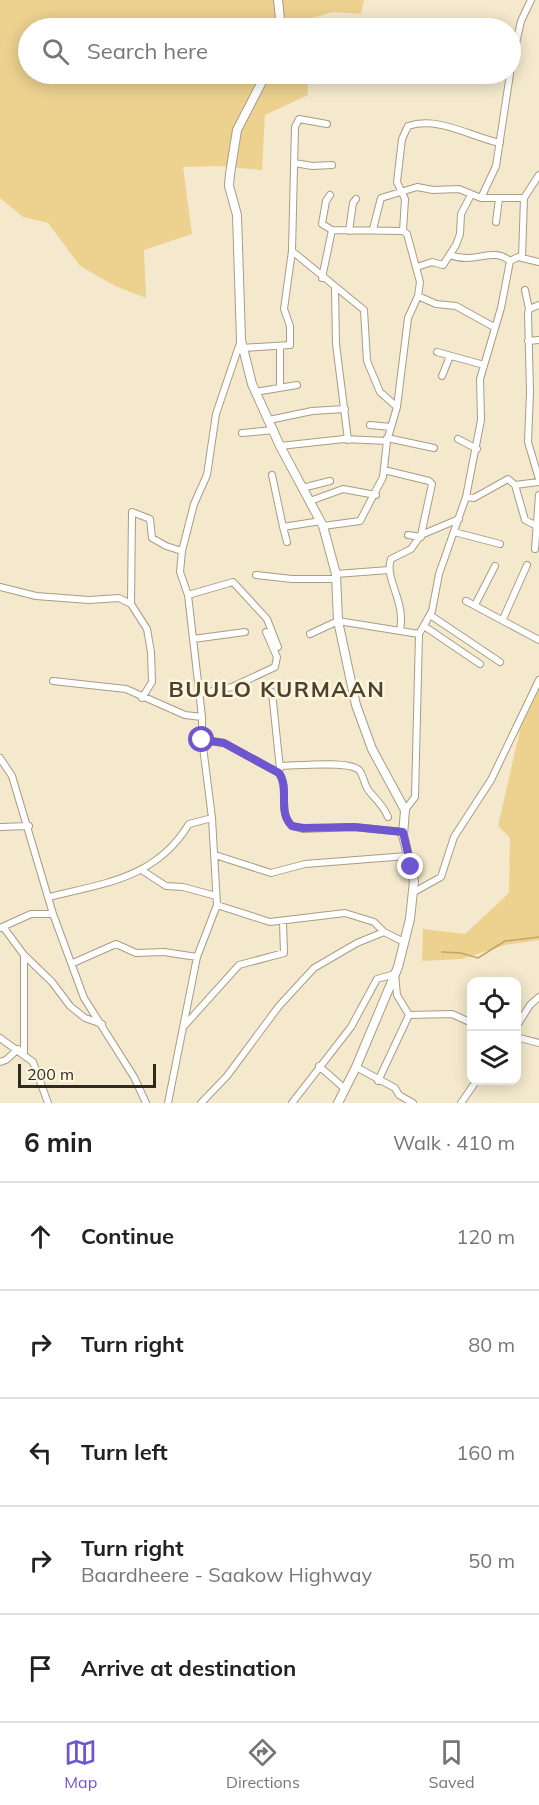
<!DOCTYPE html>
<meta charset="utf-8">
<style>
:root{--surface:#fff;--page:#f6f6f6;--text:#222;--muted:#767676;--line:#e0e0e0;--accent:#6e56d0}
body{margin:0;font-family:Mulish,sans-serif;background:var(--page);color:var(--text)}
.controls{position:absolute;right:18px;bottom:18px;display:grid;overflow:hidden;border-radius:12px;box-shadow:0 3px 15px #0003}
.controls button{width:54px;height:54px;display:grid;place-items:center;padding:0;border:0;border-bottom:2px solid var(--line);background:var(--surface);color:var(--text);font:30px sans-serif}
.scale{position:absolute;left:18px;bottom:15px;width:138px;box-sizing:border-box;padding-left:6px;border:3px solid #2e2a1f;border-top:0;font-size:16px;line-height:21px;white-space:nowrap;color:#2e2a1f;-webkit-text-stroke:4px #fff6e0;paint-order:stroke}
.stop{position:absolute;width:18px;height:18px;margin:-14px;border:4px solid #6e56d0;border-radius:50%;background:#fff}
.stop.end{background:#6e56d0;border-color:#fff;box-shadow:0 2px 6px #0008}
.list{margin:0;padding:0;list-style:none}
h2{display:flex;justify-content:space-between;align-items:center;height:78px;margin:0;padding:0 24px;font-size:26px}
h2 small{font-size:20px;font-weight:400;color:var(--muted)}
.list li{display:grid;grid-template-columns:39px 1fr auto;gap:18px;align-items:center;box-sizing:border-box;height:108px;padding:0 24px;border-top:2px solid var(--line)}
.list b{display:block;font-size:22px;white-space:nowrap}
.list p{margin:0;font-size:20px;white-space:nowrap;color:var(--muted)}
.list em{font-size:20px;font-style:normal;color:var(--muted)}
.icon{flex:none;width:33px;height:33px;fill:none;stroke:currentColor;stroke-width:2;stroke-linecap:round;stroke-linejoin:round}
.map{position:relative;flex:none;width:539px;height:1103px;overflow:hidden}
.search{position:absolute;background:var(--surface);box-shadow:0 3px 15px #0003;left:18px;right:18px;top:18px;height:66px;display:flex;align-items:center;gap:15px;box-sizing:border-box;padding:0 21px;border-radius:33px;color:var(--muted);font-size:22px}
.sheet{height:618px;background:var(--surface)}
nav{display:flex;justify-content:space-around;align-items:center;box-sizing:border-box;height:84px;border-top:2px solid var(--line);background:var(--surface);font-size:16px;color:var(--muted)}
nav a{display:grid;justify-items:center;gap:3px}
nav .on{color:var(--accent)}
.map>svg:first-child{display:block}
.green{fill:#ecd18f}
.lines{fill:none;stroke-linecap:round;stroke-linejoin:round}
.stream{stroke:#c1a766;stroke-width:1.5}
.minor-casing{stroke:#a89d83;stroke-width:8}
.major-casing{stroke:#a89d83;stroke-width:10}
.minor{stroke:#fff;stroke-width:6}
.major{stroke:#fff;stroke-width:8}
.route{stroke:#6e56d0;stroke-width:8}
.labels{text-anchor:middle;stroke-width:5;stroke-linejoin:round;paint-order:stroke}
.district-label{font-size:22px;font-weight:bold;letter-spacing:1.5px;fill:#4c432c;stroke:#fff6e0}
</style>
<div class="map">
<svg width="539" height="1103" viewBox="0 0 539 1103">
<rect width="100%" height="100%" fill="#f4e9cd"/>
<!-- green -->
<path class="green" d="M0 0H364L361 14 333 12 305 20V28H28V74H307L308 95 265 115 262 170 218 166 183 167 192 234 144 250 146 298 115 286 80 266 48 223 23 217 0 198Z
M539 683V940L505 945 462 959 422 961 423 929 465 934 509 893 510 838 498 826 525 708Z"/>
<g class="lines">
<!-- stream -->
<path class="stream" d="M442 952 461 953 478 958 505 941 539 937"/>
<!-- minor casing -->
<g class="minor-casing">
<path id="minor" d="M510 70 521 21 531 0
M510 74 496 166 481 198H524
M295 163 312 166 332 165
M330 195 326 201 322 224 332 230
M496 222 499 199
M373 229 381 198 417 187 433 190 459 189 481 198
M349 231 353 203 356 199
M403 231 405 199 397 182 402 139 408 126C439 116 471 137 500 143
M292 251 295 127 299 119 327 124
M522 258 524 198 539 175
M510 261 518 257 539 262
M417 267 432 262 443 265 456 245 460 234 461 214 471 195
M322 278 332 230 403 231 407 234 420 282 418 296 408 318 397 407 387 441 383 477 360 521 323 526
M335 288 336 344 348 440
M525 290 529 309
M418 296 436 304 456 306 494 327
M539 305 529 309 528 313 530 392 528 442 539 479
M528 341 539 340
M280 347V387
M242 348 290 345V326L284 309 292 251 364 310 367 361 380 392 397 407
M437 352 484 365
M442 376 450 356
M255 392 297 385
M269 420 312 411 345 409
M370 425 391 427
M242 433 274 430
M387 438 434 448
M458 439 477 449
M280 446 344 439 387 441
M384 470 429 481 432 484 421 535
M272 475 283 527 321 521
M515 485 525 520 537 526
M302 488 330 481
M466 497 474 498 508 479 515 485 539 482
M310 501 343 489 376 495
M283 527 287 542
M454 532 500 544
M408 535 421 537
M535 549 539 495
M336 574 389 570
M256 575 292 579H336
M0 587 36 596 89 600 119 598 131 604
M188 595 233 582 267 619 278 647
M466 601 539 640
M475 605 495 566
M430 615 500 662
M503 619 527 565
M424 626 480 664
M400 630C406 601 384 579 391 559L411 549 421 535 459 519
M310 634 338 621 419 634 415 797 405 810
M419 634 432 611 439 574 466 497 481 420 480 379 501 308 510 261C492 246 475 265 450 255
M193 639 245 632
M53 681 126 689 185 715 202 717
M272 692 280 769
M199 694 232 687 275 667 277 657 266 632
M142 698 152 682 151 652 147 629 131 604 132 512 150 519 152 538 166 546 182 551
M202 739 224 743 279 773C290 789 277 812 292 826L303 829 354 827 403 832
M0 758 12 776 53 914 84 998 134 1077 146 1103
M280 766C295 766 349 760 359 770 364 776 364 785 369 791 377 801 383 805 388 817
M0 827 29 826
M215 855 271 873 305 864 407 856
M143 871 166 886 183 887 216 896
M414 892 441 877 454 837 491 780 539 680
M49 897C106 883 156 878 189 824L212 818
M217 905 270 922 345 913 374 922 384 932
M0 928 31 914H53
M4 928 24 955 52 982 70 1006 85 1018 102 1024
M73 963 116 944 136 953 164 952 197 957
M409 1015 452 1014 472 1023
M185 1025 239 965 284 953 283 922
M516 1027 530 1005 539 997
M516 1037 539 1043
M0 1038 33 1062 48 1103
M24 1053V955
M0 1062 6 1060 18 1049
M319 1066 345 1089
M356 1067 395 1088 399 1095 413 1103
M168 1103 197 957 217 905 212 818 202 739V717L188 595 180 572 182 551 194 504 207 475 216 414 241 340
M201 1103 227 1076 279 1006 314 968 357 943 384 932 404 942
M292 1103 351 1027 377 979 395 974 397 995 409 1015 378 1081
M461 1103 477 1080"/>
</g>
<!-- major casing -->
<g class="major-casing">
<path id="major" d="M278 0 281 28
M266 74 237 130 230 174 229 186 237 215 241 340 252 384 280 446 323 526 336 574 338 621 356 705 372 749 405 810 403 835 414 881 410 919 398 967 356 1067 338 1103"/>
</g>
<!-- minor -->
<use href="#minor" class="minor"/>
<!-- major -->
<use href="#major" class="major"/>
</g>
<g class="lines">
<!-- route -->
<path class="route" d="M202 740 224 743 279 773C290 789 277 812 292 826L303 828 354 827 403 832 411 867"/>
</g>
<g class="labels">
<!-- district labels -->
<g class="district-label">
<text x="277" y="697">BUULO KURMAAN</text>
</g>
</g>
</svg>
<div class="controls">
<button><svg class="icon" aria-label="locate" viewBox="0 0 24 24"><circle cx="12" cy="12" r="6"/><path d="M12 2v4M12 18v4M2 12h4M18 12h4"/></svg></button>
<button><svg class="icon" aria-label="layers" viewBox="0 0 24 24"><path d="M12 4l9 5-9 5-9-5zM3 14l9 5 9-5"/></svg></button>
</div>
<div class="scale">200 m</div>
<div class="stop" style="left:202px;top:740px"></div>
<div class="stop end" style="left:411px;top:867px"></div>
<div class="search"><svg class="icon" aria-label="search" viewBox="0 0 24 24"><circle cx="10" cy="10" r="6"/><path d="M15 15l6 6"/></svg>Search here</div>
</div>
<section class="sheet">
<h2>6 min<small>Walk · 410 m</small></h2>
<ul class="list">
<li><svg class="icon" aria-label="ahead" viewBox="0 0 24 24"><path d="M12 20V5M6 11l6-6 6 6"/></svg><div><b>Continue</b></div><em>120 m</em></li>
<li><svg class="icon" aria-label="right" viewBox="0 0 24 24"><path d="M7 20v-9h11M14 6l5 5-5 5"/></svg><div><b>Turn right</b></div><em>80 m</em></li>
<li><svg class="icon" aria-label="left" viewBox="0 0 24 24"><path d="M17 20v-9H6M10 6l-5 5 5 5"/></svg><div><b>Turn left</b></div><em>160 m</em></li>
<li><svg class="icon" aria-label="right" viewBox="0 0 24 24"><path d="M7 20v-9h11M14 6l5 5-5 5"/></svg><div><b>Turn right</b><p>Baardheere - Saakow Highway</p></div><em>50 m</em></li>
<li><svg class="icon" aria-label="arrive" viewBox="0 0 24 24"><path d="M6 21V4h12l-3 4 3 4H6"/></svg><div><b>Arrive at destination</b></div></li>
</ul>
</section>
<nav>
<a class="on"><svg class="icon" aria-label="map" viewBox="0 0 24 24"><path d="M3 6l6-2 6 2 6-2v14l-6 2-6-2-6 2zM9 4v14M15 6v14"/></svg>Map</a>
<a><svg class="icon" aria-label="directions" viewBox="0 0 24 24"><path d="M12 3l9 9-9 9-9-9zM9 14v-3h6M13 9l2 2-2 2"/></svg>Directions</a>
<a><svg class="icon" aria-label="saved" viewBox="0 0 24 24"><path d="M7 4h10v16l-5-4-5 4z"/></svg>Saved</a>
</nav>
